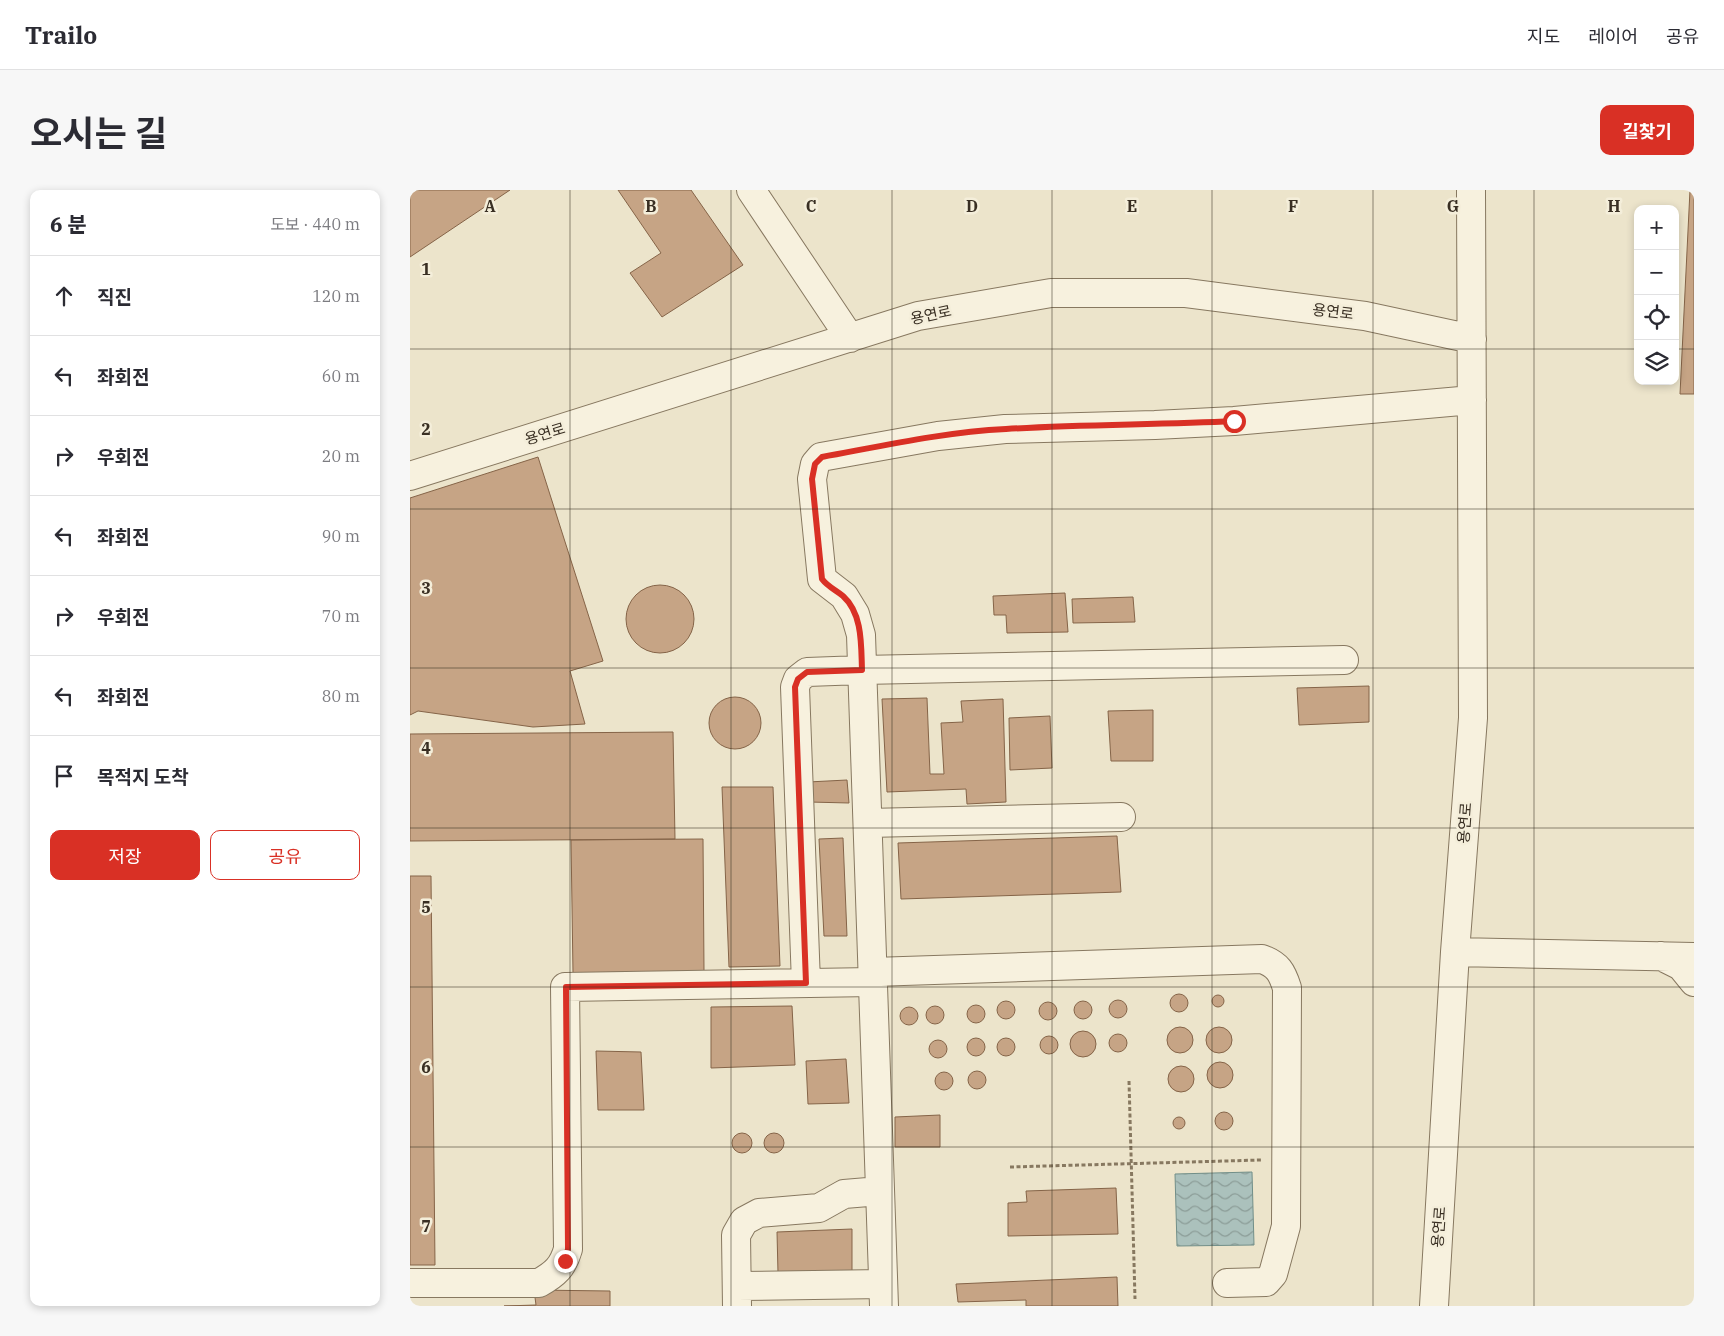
<!DOCTYPE html>
<html lang="ko">
<meta charset="utf-8">
<style>
:root{--surface:#fff;--page:#f7f7f7;--text:#2b2b33;--muted:#7c7c81;--line:#e1e1e2;--accent:#d93025}
body{margin:0;font-family:"IBM Plex Serif","Noto Sans KR",serif;background:var(--page);color:var(--text)}
.controls{position:absolute;right:15px;top:15px;display:grid;overflow:hidden;border-radius:10px;box-shadow:0 2px 8px #0003}
.controls button{width:45px;height:45px;display:grid;place-items:center;padding:0;border:0;border-bottom:1px solid var(--line);background:var(--surface);color:var(--text);font:25px sans-serif}
.stop{position:absolute;width:15px;height:15px;margin:-11px;border:4px solid #d93025;border-radius:50%;background:#fff}
.stop.end{background:#d93025;border-color:#fff;box-shadow:0 1px 5px #0008}
.list{margin:0;padding:0;list-style:none}
h2{display:flex;justify-content:space-between;align-items:center;height:65px;margin:0;padding:0 20px;font-size:21px}
h2 small{font-size:16px;font-weight:400;color:var(--muted)}
.list li{display:grid;grid-template-columns:32px 1fr auto;gap:15px;align-items:center;box-sizing:border-box;height:80px;padding:0 20px;border-top:1px solid var(--line)}
.list b{display:block;font-size:19px;white-space:nowrap}
.list em{font-size:16px;font-style:normal;color:var(--muted)}
.actions{display:flex;gap:10px;padding:15px 20px}
.actions a{flex:1;padding:11px 0;border:1px solid var(--accent);border-radius:10px;text-align:center;font-size:18px;color:var(--accent)}
.actions .main{background:var(--accent);color:#fff}
.icon{flex:none;width:28px;height:28px;fill:none;stroke:currentColor;stroke-width:2;stroke-linecap:round;stroke-linejoin:round}
.map{position:relative;flex:none;width:1284px;height:1116px;overflow:hidden;border-radius:10px}
header{display:flex;align-items:center;gap:30px;box-sizing:border-box;height:70px;padding:0 25px;background:var(--surface);border-bottom:1px solid var(--line)}
header strong{font-size:24px}
nav{display:flex;gap:28px;margin-inline-start:auto;font-size:18px}
.intro{display:flex;align-items:center;justify-content:space-between;box-sizing:border-box;height:120px;padding:0 30px}
h1{margin:0;font-size:35px}
.button{padding:12px 22px;border-radius:10px;background:var(--accent);color:#fff;font-size:18px;font-weight:700}
main{display:flex;gap:30px;padding:0 30px}
aside{flex:1;background:var(--surface);border-radius:10px;box-shadow:0 2px 8px #0003}
.map>svg:first-child{display:block}
.water{fill:url(#water-waves);stroke:#728f89}
.building{fill:#c6a485;stroke:#856448}
.lines{fill:none;stroke-linecap:round;stroke-linejoin:round}
.minor-casing{stroke:#877860;stroke-width:30}
.path{stroke:#877860;stroke-width:3;stroke-dasharray:4 2.5;stroke-linecap:butt}
.minor{stroke:#f7f1de;stroke-width:28}
.route{stroke:#d93025;stroke-width:6}
.grid{fill:none;stroke:#392f23;stroke-width:1;stroke-opacity:0.55}
.labels{text-anchor:middle;stroke-width:5;stroke-linejoin:round;paint-order:stroke}
.street-label{font-size:15px;fill:#392f23;stroke:#f4eeda}
.grid-label{font-size:16px;text-anchor:middle;font-weight:bold;fill:#392f23;stroke:#f4eeda;stroke-width:5;stroke-linejoin:round;paint-order:stroke}
</style>
<header>
<strong>Trailo</strong>
<nav><a>지도</a><a>레이어</a><a>공유</a></nav>
</header>
<div class="intro"><h1>오시는 길</h1><a class="button">길찾기</a></div>
<main>
<aside>
<h2>6 분<small>도보 · 440 m</small></h2>
<ul class="list">
<li><svg class="icon" aria-label="ahead" viewBox="0 0 24 24"><path d="M12 20V5M6 11l6-6 6 6"/></svg><div><b>직진</b></div><em>120 m</em></li>
<li><svg class="icon" aria-label="left" viewBox="0 0 24 24"><path d="M17 20v-9H6M10 6l-5 5 5 5"/></svg><div><b>좌회전</b></div><em>60 m</em></li>
<li><svg class="icon" aria-label="right" viewBox="0 0 24 24"><path d="M7 20v-9h11M14 6l5 5-5 5"/></svg><div><b>우회전</b></div><em>20 m</em></li>
<li><svg class="icon" aria-label="left" viewBox="0 0 24 24"><path d="M17 20v-9H6M10 6l-5 5 5 5"/></svg><div><b>좌회전</b></div><em>90 m</em></li>
<li><svg class="icon" aria-label="right" viewBox="0 0 24 24"><path d="M7 20v-9h11M14 6l5 5-5 5"/></svg><div><b>우회전</b></div><em>70 m</em></li>
<li><svg class="icon" aria-label="left" viewBox="0 0 24 24"><path d="M17 20v-9H6M10 6l-5 5 5 5"/></svg><div><b>좌회전</b></div><em>80 m</em></li>
<li><svg class="icon" aria-label="arrive" viewBox="0 0 24 24"><path d="M6 21V4h12l-3 4 3 4H6"/></svg><div><b>목적지 도착</b></div></li>
</ul>
<div class="actions"><a class="main">저장</a><a>공유</a></div>
</aside>
<div class="map">
<svg width="1284" height="1116" viewBox="0 0 1284 1116">
<defs>
<pattern id="water-waves" width="16" height="10" patternUnits="userSpaceOnUse" patternTransform="scale(1.25)"><rect width="16" height="10" fill="#abc1bc"/><path d="M0 5q4-4 8 0t8 0" fill="none" stroke="#8c9d98"/></pattern>
</defs>
<rect width="100%" height="100%" fill="#ece4cb"/>
<!-- water -->
<path class="water" d="M842 982 844 1055 767 1056 765 984Z"/>
<!-- building -->
<path class="building" d="M0 0H100L0 67Z
M208 0H281L333 75 252 127 220 83 251 63Z
M1280 0H1284V204H1270Z
M128 267 193 471 160 481 175 534 123 537 8 521 0 525V308Z
M216 429a34 34 0 1 1 68 0a34 34 0 1 1-68 0Z
M655 403 658 442 597 443 596 425H584L583 406Z
M723 407 725 432 663 433 662 409Z
M959 496V532L889 535 887 498Z
M299 533a26 26 0 1 1 52 0a26 26 0 1 1-52 0Z
M517 508 520 584H534L531 533 553 532 551 511 593 509 596 612 557 614 556 599 477 602 472 509Z
M743 520V571H701L698 521Z
M640 526 642 578 600 580 599 528Z
M263 542 265 649 0 651V544Z
M437 590 439 613 399 612 398 592Z
M312 597H363L370 776 319 777Z
M707 646 711 702 491 709 488 653Z
M433 648 437 746H414L409 649Z
M293 649 294 781 163 783 161 650Z
M0 686H21L25 1075H0Z
M760 813a9 9 0 1 1 18 0a9 9 0 1 1-18 0Z
M802 811a6 6 0 1 1 12 0a6 6 0 1 1-12 0Z
M699 819a9 9 0 1 1 18 0a9 9 0 1 1-18 0Z
M664 820a9 9 0 1 1 18 0a9 9 0 1 1-18 0Z
M587 820a9 9 0 1 1 18 0a9 9 0 1 1-18 0Z
M629 821a9 9 0 1 1 18 0a9 9 0 1 1-18 0Z
M557 824a9 9 0 1 1 18 0a9 9 0 1 1-18 0Z
M382 816 385 875 301 878V817Z
M516 825a9 9 0 1 1 18 0a9 9 0 1 1-18 0Z
M490 826a9 9 0 1 1 18 0a9 9 0 1 1-18 0Z
M757 850a13 13 0 1 1 26 0a13 13 0 1 1-26 0Z
M796 850a13 13 0 1 1 26 0a13 13 0 1 1-26 0Z
M660 854a13 13 0 1 1 26 0a13 13 0 1 1-26 0Z
M699 853a9 9 0 1 1 18 0a9 9 0 1 1-18 0Z
M630 855a9 9 0 1 1 18 0a9 9 0 1 1-18 0Z
M587 857a9 9 0 1 1 18 0a9 9 0 1 1-18 0Z
M557 857a9 9 0 1 1 18 0a9 9 0 1 1-18 0Z
M519 859a9 9 0 1 1 18 0a9 9 0 1 1-18 0Z
M186 861 231 862 234 920H188Z
M436 869 439 913 398 914 396 871Z
M797 885a13 13 0 1 1 26 0a13 13 0 1 1-26 0Z
M758 889a13 13 0 1 1 26 0a13 13 0 1 1-26 0Z
M558 890a9 9 0 1 1 18 0a9 9 0 1 1-18 0Z
M525 891a9 9 0 1 1 18 0a9 9 0 1 1-18 0Z
M805 931a9 9 0 1 1 18 0a9 9 0 1 1-18 0Z
M530 925V957H485V927Z
M763 933a6 6 0 1 1 12 0a6 6 0 1 1-12 0Z
M354 953a10 10 0 1 1 20 0a10 10 0 1 1-20 0Z
M322 953a10 10 0 1 1 20 0a10 10 0 1 1-20 0Z
M706 998 708 1044 598 1046V1013L617 1012 616 1001Z
M442 1039V1082L368 1083 367 1042Z
M707 1087 708 1116H616V1110L548 1112 546 1094Z
M124 1100 200 1101V1116H94L126 1115Z"/>
<g class="lines">
<!-- minor casing -->
<g class="minor-casing">
<path id="minor" d="M341 0 440 148
M0 286 508 126 641 103H776L955 126 1062 149
M458 633 711 627
M1045 762 1284 767
M1251 766 1271 776 1284 792
M463 782 852 769C868 775 872 782 877 798L876 1036 863 1084 856 1092 817 1093
M396 793 385 497 388 489 397 482 452 480 934 470
M0 1093H129C145 1084 153 1077 158 1059L155 797 463 792
M327 1096 473 1094
M327 1116 326 1045 334 1031 349 1023 409 1018 434 1004 470 1001
M474 1116 451 445 445 424 434 406 412 389 402 289 405 274 411 267 528 246 595 239 745 235 824 231 1062 210
M1024 1116 1045 762 1063 528 1061 0"/>
</g>
<!-- path -->
<path class="path" d="M719 891 725 1109
M600 977 851 970"/>
<!-- minor -->
<use href="#minor" class="minor"/>
</g>
<g class="lines">
<!-- route -->
<path class="route" d="M155 1071 158 1059 156 797 396 793 385 497 388 489 397 482 452 480C451 456 453 424 433 406 426 400 418 397 412 389L402 289 405 274 412 267C472 256 534 242 596 239 672 234 748 235 824 231"/>
</g>
<!-- grid -->
<path class="grid" d="M160 0V1116M321 0V1116M482 0V1116M642 0V1116M802 0V1116M963 0V1116M1124 0V1116M0 159H1228M1265 159H1284M0 319H1284M0 478H1284M0 638H1284M0 797H1284M0 957H1284"/>
<g class="labels">
<!-- street labels -->
<g class="street-label">
<text transform="translate(923 122) rotate(7)" y="5">용연로</text>
<text transform="translate(521 125) rotate(-12)" y="5">용연로</text>
<text transform="translate(135 244) rotate(-17)" y="5">용연로</text>
<text transform="translate(1055 633) rotate(-86)" y="5">용연로</text>
<text transform="translate(1029 1037) rotate(-86)" y="5">용연로</text>
</g>
</g>
<g class="grid-label">
<text x="80" y="22">A</text>
<text x="241" y="22">B</text>
<text x="401" y="22">C</text>
<text x="562" y="22">D</text>
<text x="722" y="22">E</text>
<text x="883" y="22">F</text>
<text x="1043" y="22">G</text>
<text x="1204" y="22">H</text>
<text x="16" y="85">1</text>
<text x="16" y="245">2</text>
<text x="16" y="404">3</text>
<text x="16" y="564">4</text>
<text x="16" y="723">5</text>
<text x="16" y="883">6</text>
<text x="16" y="1042">7</text>
</g>
</svg>
<div class="controls">
<button>+</button>
<button>−</button>
<button><svg class="icon" aria-label="locate" viewBox="0 0 24 24"><circle cx="12" cy="12" r="6"/><path d="M12 2v4M12 18v4M2 12h4M18 12h4"/></svg></button>
<button><svg class="icon" aria-label="layers" viewBox="0 0 24 24"><path d="M12 4l9 5-9 5-9-5zM3 14l9 5 9-5"/></svg></button>
</div>
<div class="stop" style="left:824px;top:231px"></div>
<div class="stop end" style="left:155px;top:1071px"></div>
</div>
</main>
